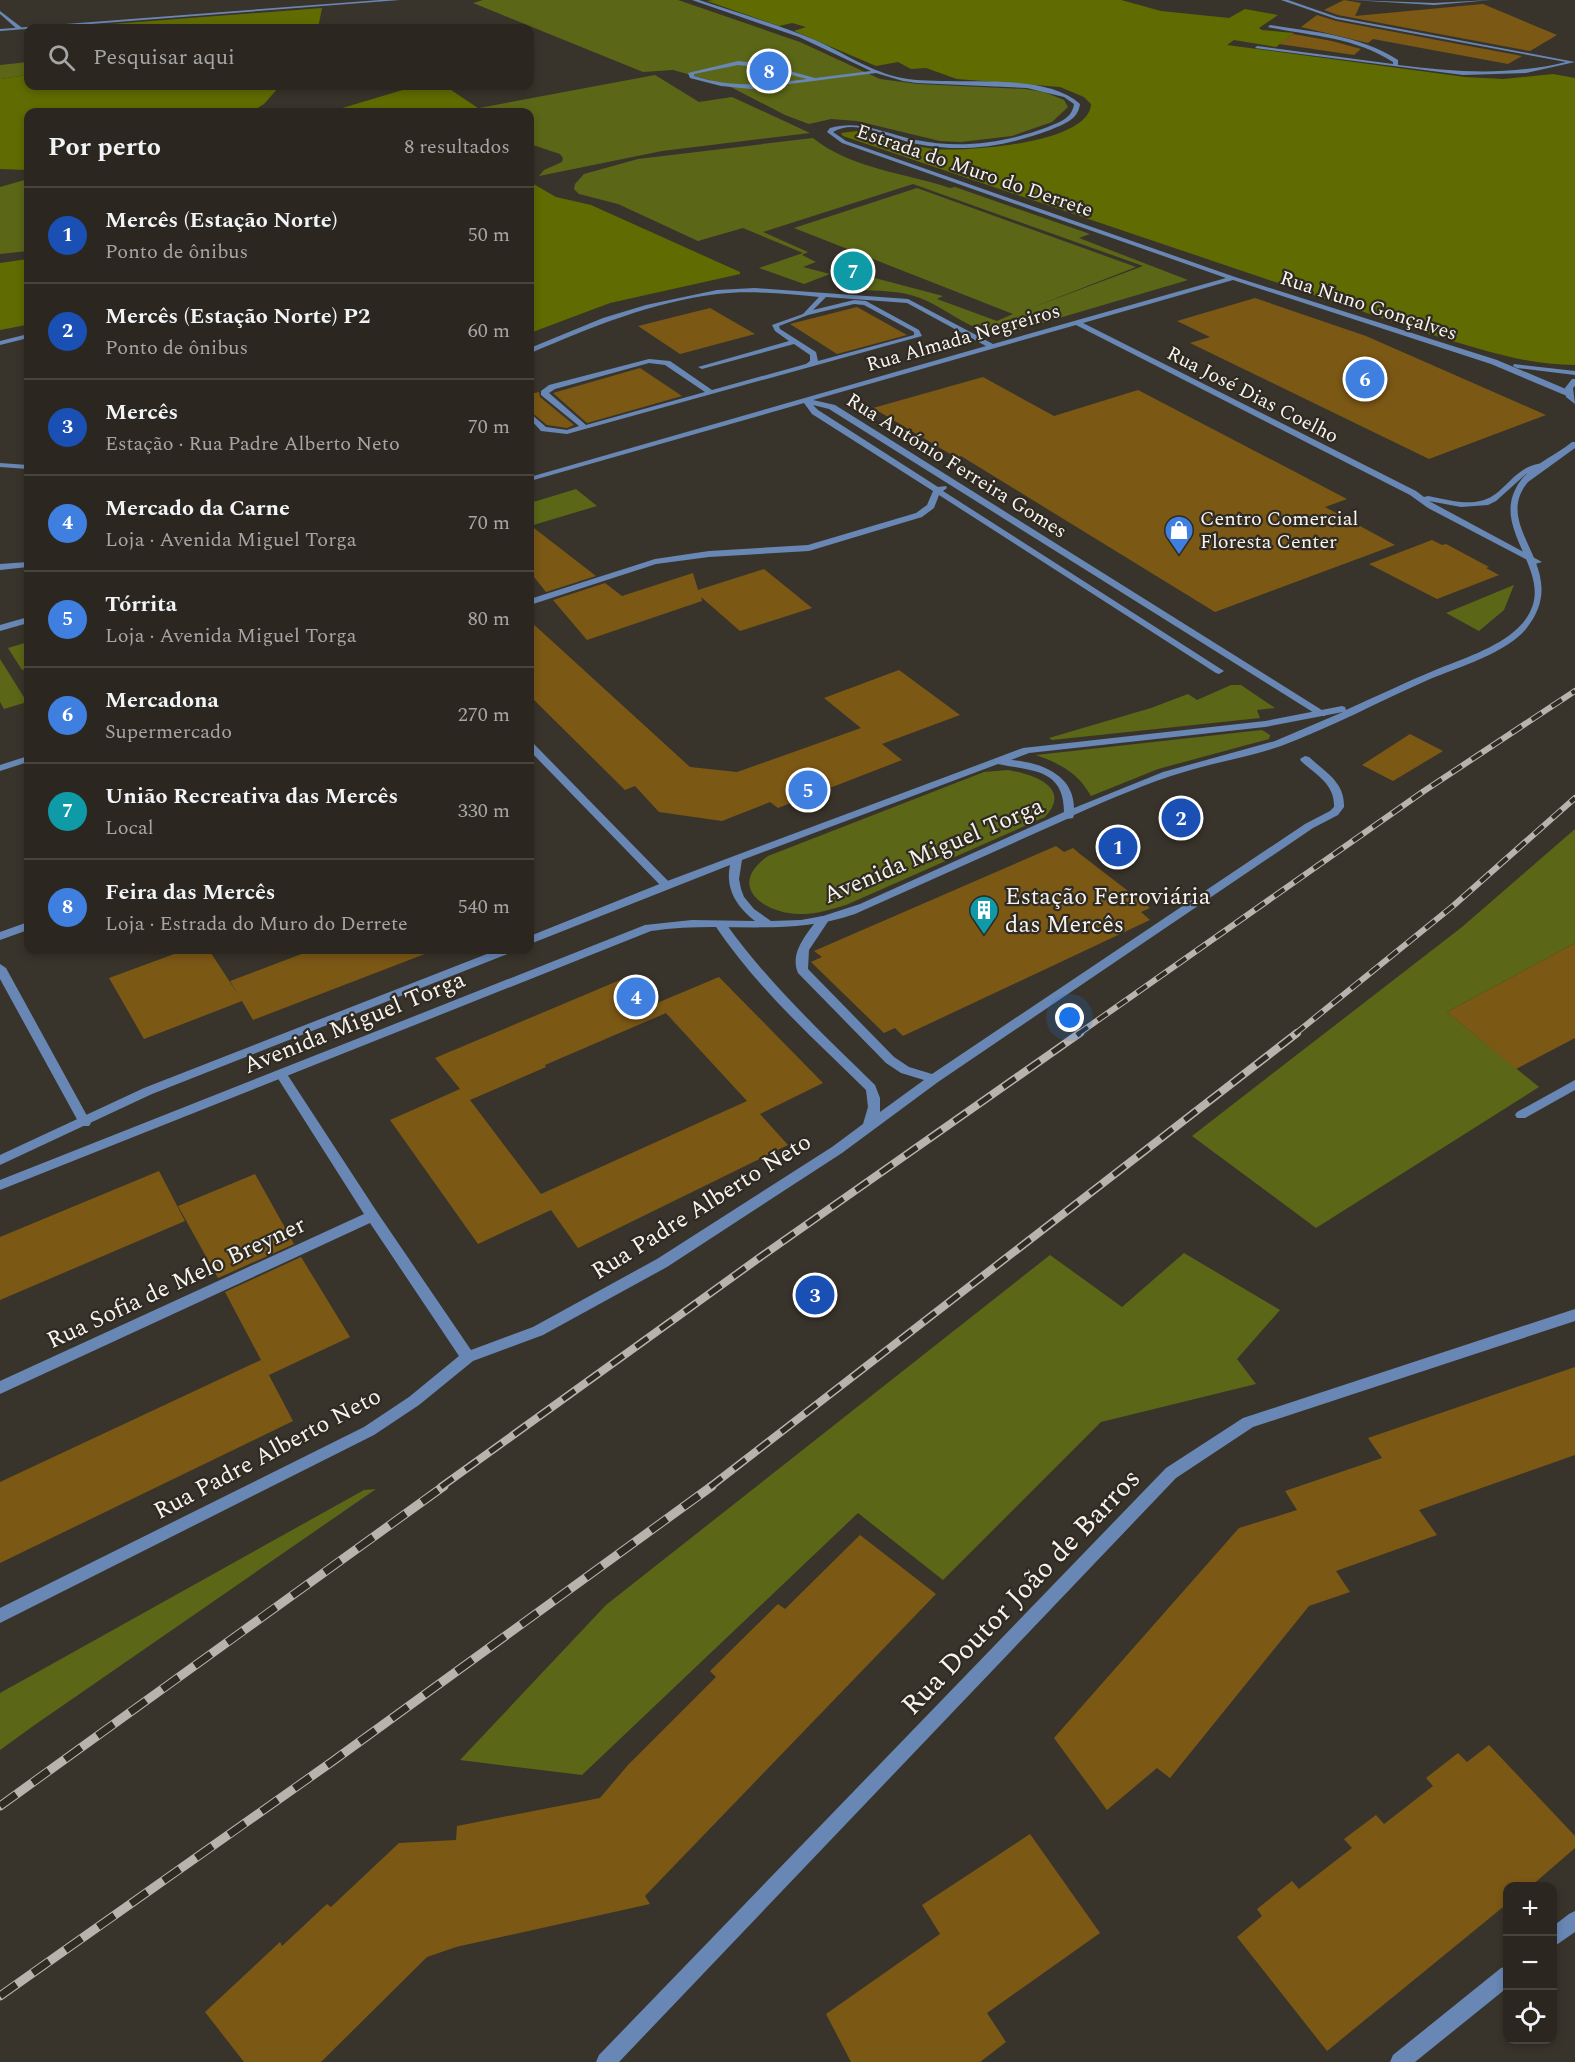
<!DOCTYPE html>
<html lang="pt">
<meta charset="utf-8">
<style>
:root{--surface:#2b2720;--page:#37332d;--text:#f1f3f6;--muted:#a6a5a5;--line:#47443e;--accent:#1fd5b0}
body{margin:0;font-family:Spectral,serif;background:var(--page);color:var(--text)}
.controls{position:absolute;right:18px;bottom:18px;display:grid;overflow:hidden;border-radius:12px;box-shadow:0 3px 9px #0003}
.controls button{width:54px;height:54px;display:grid;place-items:center;padding:0;border:0;border-bottom:2px solid var(--line);background:var(--surface);color:var(--text);font:30px sans-serif}
.you{position:absolute;left:1070px;top:1018px;width:21px;height:21px;margin:-15px;border:4px solid #fff;border-radius:50%;background:#1a73e8;box-shadow:0 0 0 9px #1a73e833}
.badge{display:grid;place-items:center;width:39px;height:39px;border-radius:50%;background:var(--accent);color:#fff;font-size:20px;font-weight:700}
.pin{position:absolute;translate:-50% -50%;border:3px solid #fff;box-shadow:0 2px 6px #0006}
.list{margin:0;padding:0;list-style:none}
h2{display:flex;justify-content:space-between;align-items:center;height:78px;margin:0;padding:0 24px;font-size:26px}
h2 small{font-size:20px;font-weight:400;color:var(--muted)}
.list li{display:grid;grid-template-columns:39px 1fr auto;gap:18px;align-items:center;box-sizing:border-box;height:96px;padding:0 24px;border-top:2px solid var(--line)}
.list b{display:block;font-size:22px;white-space:nowrap}
.list p{margin:0;font-size:20px;white-space:nowrap;color:var(--muted)}
.list em{font-size:20px;font-style:normal;color:var(--muted)}
.icon{flex:none;width:33px;height:33px;fill:none;stroke:currentColor;stroke-width:2;stroke-linecap:round;stroke-linejoin:round}
.map{position:relative;flex:none;width:1575px;height:2062px;overflow:hidden}
.search{position:absolute;background:var(--surface);box-shadow:0 3px 9px #0003;left:24px;top:24px;width:510px;height:66px;display:flex;align-items:center;gap:15px;box-sizing:border-box;padding:0 21px;border-radius:12px;color:var(--muted);font-size:22px}
.panel{position:absolute;background:var(--surface);box-shadow:0 3px 9px #0003;left:24px;top:108px;width:510px;height:846px;border-radius:12px}
.map>svg:first-child{display:block}
.green{fill:#5c6617}
.forest{fill:#606c01}
.building{fill:#7c5815;fill-rule:evenodd}
.lines{fill:none;stroke-linecap:round;stroke-linejoin:round}
.minor{fill:#6987b5;fill-rule:evenodd}
.tertiary{fill:#6987b5;fill-rule:evenodd}
.rail-far2-casing{stroke:#b8b3ad;stroke-width:6}
.rail-far1-casing{stroke:#b8b3ad;stroke-width:8}
.rail-casing{stroke:#b8b3ad;stroke-width:9}
.rail-far2{stroke:#2f2a22;stroke-width:4;stroke-dasharray:12;stroke-linecap:butt}
.rail-far1{stroke:#2f2a22;stroke-width:5;stroke-dasharray:15;stroke-linecap:butt}
.rail{stroke:#2f2a22;stroke-width:7;stroke-dasharray:20;stroke-linecap:butt}
.labels{text-anchor:middle;stroke-width:4.5;stroke-linejoin:round;paint-order:stroke}
.far-street-label{font-size:20px;fill:#f7f3ee;stroke:#2f2a22}
.far-poi-label{font-size:20px;fill:#f7f3ee;stroke:#2f2a22;text-anchor:start}
.street-label{font-size:24px;fill:#f7f3ee;stroke:#2f2a22}
.poi-label{font-size:24px;fill:#f7f3ee;stroke:#2f2a22;text-anchor:start}
.near-street-label{font-size:28px;fill:#f7f3ee;stroke:#2f2a22}
</style>
<div class="map">
<svg width="1575" height="2062" viewBox="0 0 1575 2062">
<rect width="100%" height="100%" fill="#39342b"/>
<!-- green -->
<path class="green" d="M483 0H678L800 42 880 79 918 84 1025 89 1044 92 1064 100 1068 107 1052 122 1012 136 961 142 940 141 857 121 831 119 809 124 785 115 727 85 673 70 643 72 473 3Z
M28 62V75L0 79V65Z
M655 75 699 102 732 97 810 133 662 151 539 176 544 170 562 162 563 158 560 154 530 144V112H484L479 108Z
M813 138C851 169 906 173 950 188L955 187 1090 234 1079 238 1188 280 1005 334C976 336 947 308 920 298 900 290 877 291 856 290L853 288 866 283 862 281 871 277 943 296 937 299 997 321 1013 314 794 228 917 188 1136 267 1031 308 1143 266 913 184 763 232 808 252 802 255 816 262 803 267 830 274 804 284 759 268 803 253 743 228 698 241 618 204 579 194 574 189 575 184 584 174 638 159Z
M28 179V251L0 254V187Z
M576 489 597 506 530 526V503Z
M1514 585 1504 610 1479 631 1446 613Z
M28 642V668L22 670 8 648Z
M0 659 27 702 4 709 0 702Z
M1231 685H1241L1275 708 1257 710 1260 718 1052 740 1049 738 1151 708 1188 694 1197 700Z
M1262 730 1270 735 1269 739 1158 769 1091 796C1078 773 1061 764 1036 755Z
M1008 770C1032 774 1073 787 1045 817L846 905C831 909 815 915 799 914 763 913 726 886 768 856L984 772Z
M1575 829V943L1447 1012 1539 1087 1316 1228 1192 1136 1462 927Z
M1184 1253 1280 1310 1237 1359 1256 1384 1101 1422 943 1580 858 1513 582 1775 460 1760 606 1605 1050 1255 1122 1307Z
M376 1489 36 1724 0 1750V1693L364 1490Z"/>
<!-- forest -->
<path class="forest" d="M713 0H1121L1161 11 1229 18 1245 9 1278 15 1259 28 1262 30 1294 33 1276 47 1234 40 1227 45 1465 77 1503 79 1553 74 1575 78V365C1525 365 1477 348 1429 334L843 136 841 133 857 131C883 137 908 146 934 149 964 152 1090 144 1091 104L1084 97 1060 87 957 79 926 68 911 69 898 62 876 66 794 31 806 27 792 23 779 26 707 1Z
M322 8 318 28H98V25Z
M28 75V86H280L264 104 251 112H28V170L0 169V79Z
M416 86H458L448 88 484 112H329Z
M530 182 556 197 591 205 740 272V274L610 303 530 333Z
M28 259V327L26 325 0 330V263Z"/>
<!-- building -->
<path class="building" d="M1344 0 1361 3 1355 16 1483 4 1557 35 1530 51 1338 15 1324 10Z
M1317 15 1336 21 1522 56 1508 64 1373 39 1368 43 1301 27Z
M1293 34 1332 41 1361 49 1354 55 1279 44Z
M1255 298 1366 336 1546 415 1429 459 1190 343 1210 337 1177 321Z
M857 307 907 335 837 354 790 324Z
M710 308 755 334 680 354 638 326Z
M640 368 682 396 587 423 553 393Z
M983 377 1054 416 1138 390 1347 499 1325 507 1395 545 1215 612 961 456 957 458 873 408Z
M539 392 540 397 574 425 567 428 547 425 530 411V394Z
M530 525 596 576 546 592 530 572Z
M1432 540 1442 545 1446 544 1489 567 1486 568 1499 575 1437 599 1369 564Z
M764 569 812 608 740 631 701 597 702 601 587 640 553 600 605 583 622 596 693 573 698 590Z
M530 621 690 767 737 772 861 728 824 698 899 670 960 715 882 744 902 760 778 808 770 802 722 821 659 812 635 786 625 790 530 696Z
M1410 734 1443 751 1393 781 1362 765Z
M1056 846 1064 852 1073 848 1080 854 1150 908 1141 912 1150 920 903 1036 895 1028 884 1033 811 962 822 957 814 951Z
M1575 943V1038L1516 1069 1447 1012Z
M185 950H209L239 996 230 981 312 950H430V952L253 1020 242 1001 144 1039 109 978Z
M632 975 657 1003 719 977 823 1083 760 1114 788 1145 578 1248 551 1210 478 1244 390 1120 460 1089 435 1058ZM664 1011 747 1101 541 1194 470 1100 546 1067 545 1065 666 1013Z
M159 1171 185 1221 0 1300V1237Z
M255 1174 294 1244 218 1278 178 1206Z
M301 1257 350 1337 269 1375 225 1292Z
M261 1360 293 1421 0 1563V1482Z
M1575 1367V1455L1419 1510 1437 1535 1336 1571 1350 1592 1309 1606 1170 1778 1157 1768 1107 1810 1054 1738 1239 1528 1297 1510 1285 1491 1382 1458 1368 1438Z
M860 1535 936 1594 645 1896 650 1904 456 1947 427 1957 321 2062H244L205 2012 280 1942 282 1946 327 1904 331 1907 399 1843 456 1840 457 1826 600 1798 628 1765 716 1677 710 1671 778 1604 785 1609Z
M1489 1745 1575 1836V1848L1530 1887H1508V1903L1327 2051 1237 1937 1262 1916 1257 1909 1292 1881 1299 1889 1352 1848 1344 1839 1376 1815 1384 1824 1433 1786 1426 1778 1458 1753 1467 1762Z
M1030 1834 1100 1933 987 2013 1006 2042 980 2062H851L826 2014 940 1934 922 1905Z"/>
<g class="lines">
<!-- minor -->
<path class="minor" d="M692 0H699C737 13 777 24 815 40 844 53 871 72 902 78 951 87 1043 70 1080 104 1078 120 1064 124 1050 130 1018 142 985 149 950 148 935 147 919 145 905 141 883 135 854 119 833 132L846 141 1235 277 1497 360 1573 392V396H1567L1491 364 1233 280 1083 323 1416 491 1424 497 1428 496C1446 499 1466 506 1484 500 1508 492 1515 462 1549 463V467L1526 474 1496 501 1488 505 1461 507 1429 501 1542 562 1535 564 1428 508 1410 495 1076 325 813 400 835 405 1325 712V716H1319L829 409 813 405 818 410 938 487 946 486 947 488 943 491 1224 671 1219 674 1216 673 939 495 934 508 922 517 809 551 709 557 656 564 530 605V599L655 559 709 551 808 545 916 513 927 505 933 491 812 414 804 403 530 481V477L986 346 907 303 826 297 813 310 854 300 866 301 919 330 922 336 567 434 541 431 530 419V413L546 427 567 430 579 426 541 395V391L549 385 649 359 670 361 712 390 806 364 810 361V355L794 344 702 369 698 367 789 341 775 331 772 325 803 314 819 297C785 294 751 290 717 294 652 302 592 327 533 352H530V348L603 318 646 305 717 290 755 288 908 299 993 344 1226 278 842 143 827 132 830 128C861 119 886 134 916 140 960 149 1005 143 1048 127 1059 122 1072 119 1074 104L1064 97 1027 88 917 83 903 81 876 73 751 89 721 86 690 78 688 73 738 61 764 64 815 78 871 71 799 37ZM738 65 764 68 807 79C764 84 737 89 694 76V74ZM854 304 864 305 914 332V335L818 361 816 352 780 329 779 326 808 315ZM649 363 665 365 705 392 586 425 549 393 555 389Z
M1281 0H1288L1337 17 1575 62 1526 73 1463 75 1255 48 1257 46 1393 64V62C1355 37 1312 36 1268 27L1270 25C1314 32 1359 35 1398 60V65C1455 72 1509 76 1566 62L1336 19Z
M1351 0 1434 3 1491 0 1434 5Z
M0 11 21 27V29H17L0 14Z
M28 334V338L0 345V341Z
M1514 364 1575 371V375L1517 368 1513 366Z
M0 463 28 465V469L0 467Z
M28 562V567L0 570V564Z
M28 617V623L0 631V625Z
M530 743 534 744 670 883 671 885 670 887H662L530 751Z
M28 756V762L0 771V765Z
M1305 756 1309 757C1325 772 1345 782 1344 807L1338 815 1313 828 938 1082 842 1153 667 1267 543 1335 473 1361 419 1405 374 1435 0 1623V1608L364 1427 409 1397 459 1356 370 1223 0 1394V1381L364 1214 277 1077 275 1074 277 1071H285L377 1212 471 1350 533 1327 657 1259 832 1147 863 1124 868 1107 866 1090C812 1037 756 987 714 924L716 921H724C768 983 822 1033 875 1085L880 1098V1112L924 1080 901 1073 886 1063 798 973C789 952 808 933 819 917L823 916 829 920 809 950 808 969 894 1057 909 1067 932 1074 1305 824 1330 811 1334 807C1335 784 1316 775 1301 761L1300 759Z
M28 922V930L0 940V932Z
M0 964 6 968 91 1123 89 1126H81L79 1123 0 979Z
M1575 1080V1090L1525 1118H1517L1515 1115 1517 1112Z
M1575 1911V1932L1552 1948V1927L1569 1914Z
M1508 1966V1987L1415 2062H1390L1393 2055 1501 1968Z"/>
<!-- tertiary -->
<path class="tertiary" d="M380 0H400L0 31V29Z
M1572 379H1575V386L1573 388 1575 404 1566 397 1565 388Z
M1572 442H1575V448L1528 482C1489 529 1575 568 1526 629 1506 653 1459 667 1430 679 1380 701 1332 727 1281 746 1249 757 1216 762 1184 772 1147 783 1110 799 1074 815L1073 818 1067 819 855 914C784 938 722 920 651 931L0 1190V1180L645 925 692 920 755 921C737 907 725 889 730 865L530 944V936L662 883 1023 748 1265 721 1342 706 1345 707 1346 710C1375 697 1404 683 1433 671 1461 659 1496 649 1518 628 1567 580 1490 536 1516 488 1526 467 1555 456 1572 442ZM1343 712 1275 741 1163 772 1074 808C1074 774 1039 762 1011 760L1029 753 1265 727ZM998 764C1031 771 1064 768 1064 812L860 904 823 916 801 920 771 921 754 909 744 897 741 889 739 879 742 860Z
M497 950H512L510 953 152 1094 0 1165V1155L144 1088Z
M1575 1309V1321L1253 1427 1176 1478 619 2062H596L599 2055 1166 1468 1243 1418Z"/>
<!-- rail-far2 casing -->
<g class="rail-far2-casing">
<path id="rail-far2" d="M1078 1034 1424 791 1575 691
M1295 1034 1453 906 1575 798"/>
</g>
<!-- rail-far1 casing -->
<g class="rail-far1-casing">
<path id="rail-far1" d="M441 1487 759 1258 1080 1033
M710 1487 1297 1033"/>
</g>
<!-- rail casing -->
<g class="rail-casing">
<path id="rail" d="M0 1806 444 1486
M0 1996 333 1761 712 1486"/>
</g>
<!-- rail-far2 -->
<use href="#rail-far2" class="rail-far2"/>
<!-- rail-far1 -->
<use href="#rail-far1" class="rail-far1"/>
<!-- rail -->
<use href="#rail" class="rail"/>
</g>
<!-- icons -->
<defs>
<g id="shop-pin" transform="scale(1.5)"><path d="M0 17L-7.5 6A9.5 9.5 0 1 1 7.5 6Z" fill="#3f7fe0" stroke="#2f2a22"/><path d="M-5-2.5h2.3a2.7 3.5 0 0 1 5.4 0H5L5.5 6h-11ZM-1.5-2.5h3a1.5 2.3 0 0 0-3 0Z" fill="#fff"/></g>
<g id="building-pin" transform="scale(1.5)"><path d="M0 17L-7.5 6A9.5 9.5 0 1 1 7.5 6Z" fill="#0f9aa8" stroke="#2f2a22"/><path d="M-4-6H4V6H1V3H-1V6H-4ZM-2.5-4.3h1.7v1.8h-1.7ZM.8-4.3h1.7v1.8H.8ZM-2.5-1h1.7V.8h-1.7ZM.8-1h1.7V.8H.8Z" fill="#fff"/></g>
</defs>
<g fill-rule="evenodd">
<use href="#shop-pin" x="1179" y="530"/>
<use href="#building-pin" x="984" y="910"/>
</g>
<g class="labels">
<!-- far-street labels -->
<g class="far-street-label">
<text transform="translate(975 170) rotate(19)" y="7">Estrada do Muro do Derrete</text>
<text transform="translate(1369 305) rotate(18)" y="7">Rua Nuno Gonçalves</text>
<text transform="translate(963 337) rotate(-16)" y="7">Rua Almada Negreiros</text>
<text transform="translate(1253 394) rotate(27)" y="7">Rua José Dias Coelho</text>
<text transform="translate(957 465) rotate(32)" y="7">Rua António Ferreira Gomes</text>
</g>
<!-- far-poi labels -->
<g class="far-poi-label">
<text x="1200" y="525">Centro Comercial<tspan x="1200" dy="23">Floresta Center</tspan></text>
</g>
<!-- street labels -->
<g class="street-label">
<text transform="translate(933 850) rotate(-23)" y="8">Avenida Miguel Torga</text>
<text transform="translate(354 1022) rotate(-22)" y="8">Avenida Miguel Torga</text>
<text transform="translate(701 1206) rotate(-32)" y="8">Rua Padre Alberto Neto</text>
<text transform="translate(176 1282) rotate(-25)" y="8">Rua Sofia de Melo Breyner</text>
<text transform="translate(267 1453) rotate(-28)" y="8">Rua Padre Alberto Neto</text>
</g>
<!-- poi labels -->
<g class="poi-label">
<text x="1005" y="904">Estação Ferroviária<tspan x="1005" dy="28">das Mercês</tspan></text>
</g>
<!-- near-street labels -->
<g class="near-street-label">
<text transform="translate(1020 1591) rotate(-46)" y="10">Rua Doutor João de Barros</text>
</g>
</g>
</svg>
<div class="controls">
<button>+</button>
<button>−</button>
<button><svg class="icon" aria-label="locate" viewBox="0 0 24 24"><circle cx="12" cy="12" r="6"/><path d="M12 2v4M12 18v4M2 12h4M18 12h4"/></svg></button>
</div>
<div class="you"></div>
<div class="pin badge" style="left:1118px;top:847px;background:#1a4fb4">1</div>
<div class="pin badge" style="left:1181px;top:818px;background:#1a4fb4">2</div>
<div class="pin badge" style="left:815px;top:1295px;background:#1a4fb4">3</div>
<div class="pin badge" style="left:636px;top:997px;background:#3f7fe0">4</div>
<div class="pin badge" style="left:808px;top:790px;background:#3f7fe0">5</div>
<div class="pin badge" style="left:1365px;top:379px;background:#3f7fe0">6</div>
<div class="pin badge" style="left:853px;top:271px;background:#0f9aa8">7</div>
<div class="pin badge" style="left:769px;top:71px;background:#3f7fe0">8</div>
<div class="search"><svg class="icon" aria-label="search" viewBox="0 0 24 24"><circle cx="10" cy="10" r="6"/><path d="M15 15l6 6"/></svg>Pesquisar aqui</div>
<section class="panel">
<h2>Por perto<small>8 resultados</small></h2>
<ul class="list">
<li><span class="badge" style="background:#1a4fb4">1</span><div><b>Mercês (Estação Norte)</b><p>Ponto de ônibus</p></div><em>50 m</em></li>
<li><span class="badge" style="background:#1a4fb4">2</span><div><b>Mercês (Estação Norte) P2</b><p>Ponto de ônibus</p></div><em>60 m</em></li>
<li><span class="badge" style="background:#1a4fb4">3</span><div><b>Mercês</b><p>Estação · Rua Padre Alberto Neto</p></div><em>70 m</em></li>
<li><span class="badge" style="background:#3f7fe0">4</span><div><b>Mercado da Carne</b><p>Loja · Avenida Miguel Torga</p></div><em>70 m</em></li>
<li><span class="badge" style="background:#3f7fe0">5</span><div><b>Tórrita</b><p>Loja · Avenida Miguel Torga</p></div><em>80 m</em></li>
<li><span class="badge" style="background:#3f7fe0">6</span><div><b>Mercadona</b><p>Supermercado</p></div><em>270 m</em></li>
<li><span class="badge" style="background:#0f9aa8">7</span><div><b>União Recreativa das Mercês</b><p>Local</p></div><em>330 m</em></li>
<li><span class="badge" style="background:#3f7fe0">8</span><div><b>Feira das Mercês</b><p>Loja · Estrada do Muro do Derrete</p></div><em>540 m</em></li>
</ul>
</section>
</div>
